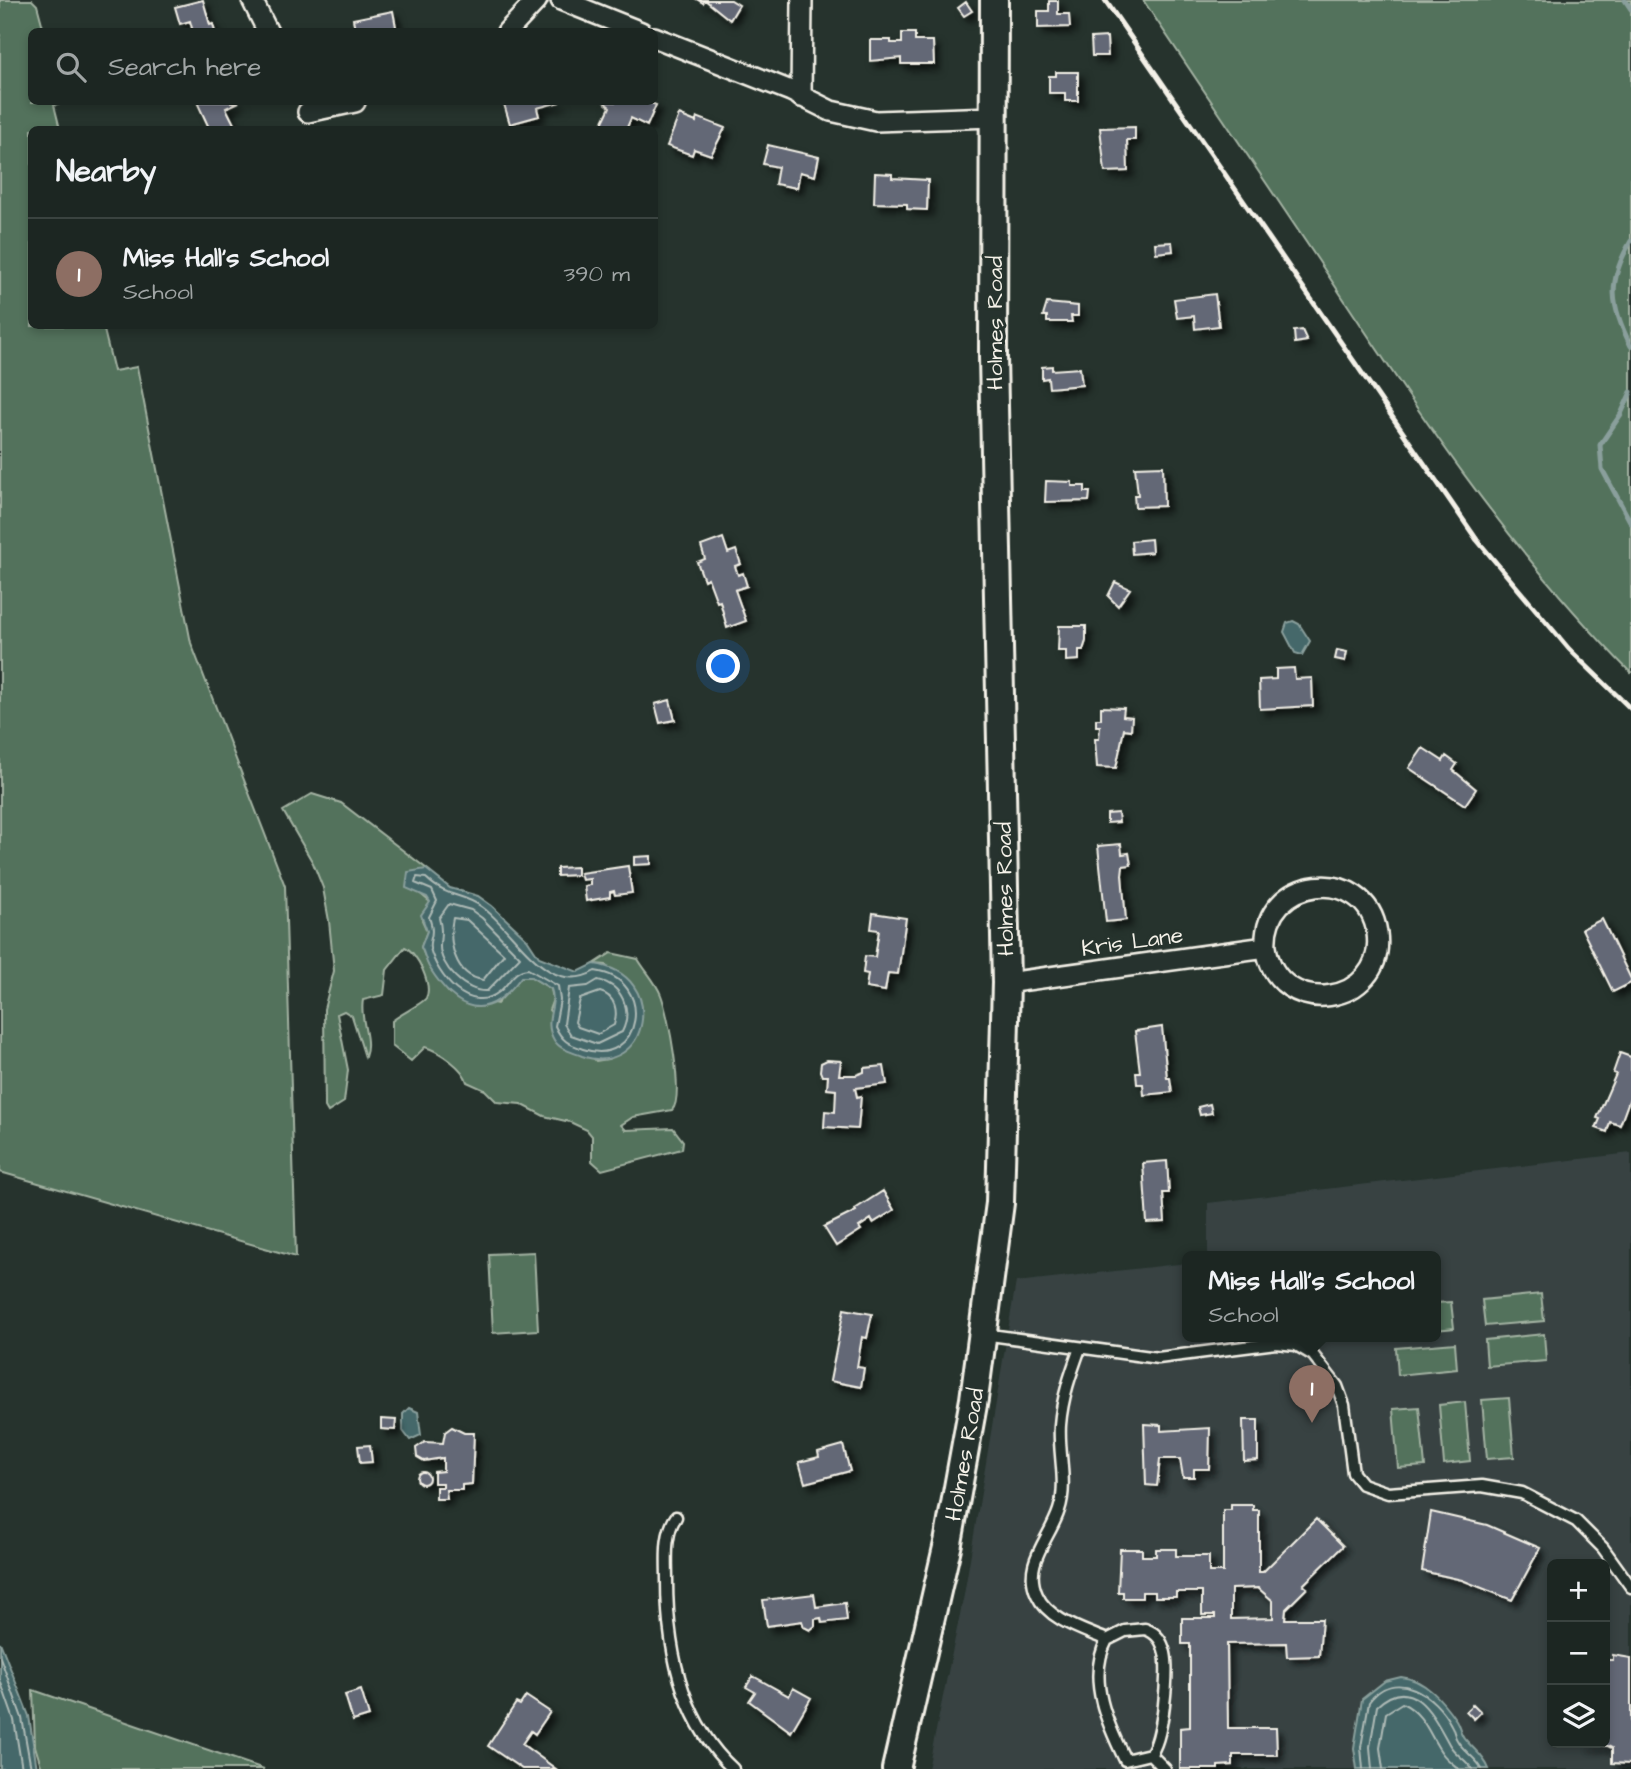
<!DOCTYPE html>
<meta charset="utf-8">
<style>
:root{--surface:#1c2622;--page:#29322f;--text:#f1f3f6;--muted:#a0a5a5;--line:#3a4340;--accent:#ffd166}
body{margin:0;font-family:"Architects Daughter",sans-serif;background:var(--page);color:var(--text)}
.controls{position:absolute;right:21px;bottom:21px;display:grid;overflow:hidden;border-radius:10px;box-shadow:0 4px 10px #0003}
.controls button{width:63px;height:63px;display:grid;place-items:center;padding:0;border:0;border-bottom:2px solid var(--line);background:var(--surface);color:var(--text);font:35px sans-serif}
.you{position:absolute;left:724px;top:667px;width:24px;height:24px;margin:-18px;border:5px solid #fff;border-radius:50%;background:#1a73e8;box-shadow:0 0 0 10px #1a73e833}
.badge{display:grid;place-items:center;width:46px;height:46px;border-radius:50%;background:var(--accent);color:#fff;font-size:23px;font-weight:700}
.pin{position:absolute;translate:-50% -58px;filter:drop-shadow(0 2px 4px #0008)}
.pin::after{content:'';position:absolute;top:37px;width:24px;height:21px;background:inherit;clip-path:polygon(0 0,100% 0,50% 100%)}
.popup{position:absolute;left:1182px;top:1251px;width:259px;height:91px;box-sizing:border-box;display:grid;place-content:center;border-radius:10px;background:var(--surface);filter:drop-shadow(0 2px 5px #0005);font-size:23px;white-space:nowrap;color:var(--muted)}
.popup b{font-size:26px;color:var(--text)}
.popup::after{content:'';position:absolute;left:50%;top:100%;margin-left:-14px;border:14px solid transparent;border-top-color:var(--surface)}
.list{margin:0;padding:0;list-style:none}
h2{display:flex;justify-content:space-between;align-items:center;height:91px;margin:0;padding:0 28px;font-size:30px}
h2 small{font-size:23px;font-weight:400;color:var(--muted)}
.list li{display:grid;grid-template-columns:46px 1fr auto;gap:21px;align-items:center;box-sizing:border-box;height:112px;padding:0 28px;border-top:2px solid var(--line)}
.list b{display:block;font-size:26px;white-space:nowrap}
.list p{margin:0;font-size:23px;white-space:nowrap;color:var(--muted)}
.list em{font-size:23px;font-style:normal;color:var(--muted)}
.icon{flex:none;width:38px;height:38px;fill:none;stroke:currentColor;stroke-width:2;stroke-linecap:round;stroke-linejoin:round}
.map{position:relative;flex:none;width:1631px;height:1769px;overflow:hidden}
.search{position:absolute;background:var(--surface);box-shadow:0 4px 10px #0003;left:28px;top:28px;width:630px;height:77px;display:flex;align-items:center;gap:18px;box-sizing:border-box;padding:0 24px;border-radius:10px;color:var(--muted);font-size:26px}
.panel{position:absolute;background:var(--surface);box-shadow:0 4px 10px #0003;left:28px;top:126px;width:630px;height:203px;border-radius:10px}
.map>svg:first-child{display:block}
.built{fill:#384343;fill-rule:evenodd}
.green{fill:#52725c;stroke:#a3b2a2;stroke-width:2}
.water{fill:#44686a;stroke:#8a9f9c;stroke-width:2}
.lines{fill:none;stroke-linecap:round;stroke-linejoin:round}
.shore{stroke:#aebab6;stroke-width:2}
.stream{stroke:#8a9f9c;stroke-width:5}
.building{fill:#636876;stroke:#f4f1e8;stroke-width:2;fill-rule:evenodd;filter:url(#shadow)}
.lane-casing{stroke:#f4f1e8;stroke-width:15}
.street-casing{stroke:#f4f1e8;stroke-width:24}
.secondary-casing{stroke:#f4f1e8;stroke-width:32}
.lane{stroke:#26332d;stroke-width:10}
.street{stroke:#26332d;stroke-width:19}
.secondary{stroke:#26332d;stroke-width:26}
.rail{stroke:#f4f1e8;stroke-width:5}
.labels{text-anchor:middle;stroke-width:6;stroke-linejoin:round;paint-order:stroke}
.street-label{font-size:23px;fill:#f4f1e8;stroke:#26332d}
</style>
<div class="map">
<svg width="1631" height="1769" viewBox="0 0 1631 1769">
<defs>
<filter id="shadow"><feDropShadow dx="5.5" dy="5.5" stdDeviation="3.5" flood-color="#0009"/></filter>
</defs>
<rect width="100%" height="100%" fill="#26332d"/>
<filter id="ink" filterUnits="userSpaceOnUse"><feTurbulence type="fractalNoise" baseFrequency=".0143" numOctaves="2"/><feDisplacementMap in="SourceGraphic" scale="14" xChannelSelector="R" yChannelSelector="G"/><feConvolveMatrix kernelMatrix="1 2 1 2 8 2 1 2 1" color-interpolation-filters="sRGB"/></filter>
<g filter="url(#ink)">
<!-- built -->
<path class="built" d="M1631 1153V1769H928L964 1595 1016 1282 1188 1263V1337H1436V1257H1208V1203ZM1552 1564H1605V1743H1552Z"/>
<!-- green -->
<path class="green" d="M0 0H32L37 5 44 31 32 32V102H64L54 105 60 129 32 130V326H103L114 371 137 367 191 643 285 886 296 1257 0 1172Z
M1143 0H1631V673C1508 549 1413 405 1318 260 1260 173 1201 87 1143 0Z
M312 794 341 803 431 872 426 869 417 891 430 902 422 920 427 931 421 947 429 966 449 993 497 1004 521 977H531L551 989 553 999 549 1010 596 1061 608 1059 627 1049 606 965 594 964 611 953 638 959C645 971 656 982 661 995 668 1013 685 1098 672 1110L633 1117 621 1125 626 1130 673 1128 683 1141 682 1149 602 1170 592 1161V1136L587 1130 570 1122 544 1116 521 1104 497 1102 485 1090 467 1082C464 1068 439 1051 425 1047L411 1061 392 1046V1021C400 1014 422 1004 426 998 433 986 417 952 405 947L387 970 384 995 363 1000C359 1019 372 1039 365 1057L352 1016 344 1011 337 1014 348 1070 344 1102 328 1112 325 1107 324 1009 334 971 329 921 323 888 313 863 283 811Z
M534 1252 538 1330 493 1333 489 1254Z
M1541 1294 1544 1321 1485 1326 1482 1300Z
M1451 1302 1454 1328 1436 1330V1303Z
M1544 1334 1546 1361 1487 1366 1485 1340Z
M1455 1343 1457 1369 1398 1375 1396 1348Z
M1509 1398 1514 1457 1487 1459 1482 1400Z
M1465 1402 1470 1461 1444 1464 1439 1405Z
M1419 1407 1425 1466 1398 1468 1393 1409Z
M33 1690 264 1769H42L35 1746Z"/>
<!-- water -->
<path class="water" d="M1293 621 1299 624 1310 641 1302 655 1295 653 1284 632 1287 623Z
M426 869 450 888 478 896 492 906 527 939 539 957 578 972 594 964C670 974 649 1079 582 1056 572 1052 560 1050 554 1040 542 1020 558 1006 551 989L531 977H521C487 1024 457 1012 429 967 425 960 425 954 421 947L427 931 421 915 430 902 427 897 406 888 408 872Z
M409 1408 418 1412 421 1435 410 1440 403 1431V1414Z
M0 1642 29 1716 37 1769H0Z
M1401 1677C1425 1679 1443 1701 1456 1720 1460 1726 1460 1734 1465 1739 1474 1750 1484 1756 1489 1769H1357L1354 1748 1362 1699 1385 1681Z"/>
<g class="lines">
<!-- shore -->
<path class="shore" d="M417 877 426 878C448 899 461 892 482 907 516 931 547 999 595 971 657 979 642 1069 583 1049 568 1044 562 1041 555 1026L560 1000 558 986 528 969C513 970 510 983 499 992 470 1015 437 977 430 948 428 939 436 936 429 917L437 901 432 890 415 883Z
M449 904 471 910 482 918 520 957 487 991C466 993 439 966 440 945 441 934 442 929 439 918Z
M453 918 467 920 504 954 483 980C454 976 448 941 453 918Z
M598 980C622 985 633 1010 622 1032L597 1044 571 1035 564 1024 569 988 588 986Z
M600 992C616 996 618 1012 614 1025L598 1034 578 1027 575 1022 580 999Z
M0 1657 22 1718 31 1769
M0 1680 14 1720 22 1769
M1363 1769 1361 1747 1369 1702C1395 1667 1435 1694 1451 1725 1454 1729 1454 1736 1457 1740 1463 1751 1475 1757 1482 1769
M1372 1769 1370 1747 1377 1706C1413 1672 1434 1717 1449 1744 1454 1754 1466 1759 1472 1769
M1383 1769 1380 1748 1386 1713 1402 1703C1425 1714 1429 1735 1442 1753 1446 1759 1453 1764 1459 1769"/>
<!-- stream -->
<path class="stream" d="M1625 0 1631 9
M1631 241C1607 282 1610 305 1631 346
M1631 392 1621 414 1600 445 1602 469 1631 523"/>
</g>
<!-- building -->
<path class="building" d="M203 0 210 25 213 24 215 32H193L190 21 180 24 175 7Z
M698 0H731L739 5 730 20 705 0 703 3Z
M1049 1H1058V14H1069L1070 27 1038 28V11H1049Z
M966 2 972 11 964 16 958 8Z
M393 11 397 32H345L355 30 353 19Z
M902 33H915V41H933L934 64H901V58L870 61V40H891V43H902Z
M1107 37 1108 56H1092L1091 38Z
M1056 72H1078V101H1065V93H1049V76H1056Z
M197 102H239L226 108 235 126 210 130Z
M512 102H560L537 108 539 116 510 124 504 104Z
M604 102H648L656 105 647 126 631 118 626 130H603L600 128 610 107Z
M679 115 696 122 697 117 725 128 711 155 694 149 692 155 667 146Z
M1135 127V140H1127L1128 171 1105 172 1100 128Z
M768 145 819 157 815 176 800 172 797 188 775 184 778 167 763 164Z
M875 173 892 174V178L928 180 927 210 907 209V204L874 203Z
M1172 242 1173 251 1156 253 1155 243Z
M1215 294 1219 326 1195 329 1194 316 1177 318 1174 299Z
M1047 303 1078 306V316H1071L1072 322H1047V316H1043Z
M1302 330 1307 341 1295 343 1294 331Z
M1052 366V370L1080 368 1082 385 1049 388 1048 378 1042 379V367Z
M1163 466 1164 506 1135 507 1134 495H1138L1135 467Z
M1046 481 1072 482V486H1085V492H1090L1089 501 1045 502Z
M723 538 728 553 736 550 741 564 735 566 738 575 743 573 747 586 735 590 746 621 727 628 720 601 717 602 708 578 704 580 697 562 705 559 701 546Z
M1151 539 1152 552 1132 554 1131 541Z
M1115 582 1130 589 1118 606 1108 596Z
M1059 626H1086V641L1083 650H1079V660L1066 661V651H1058Z
M1337 650 1347 652 1345 661 1335 659Z
M1294 668 1295 679 1312 678 1313 706 1260 709 1259 680 1276 679V669Z
M670 700 675 720 660 723 655 704Z
M1101 707 1124 708 1123 716 1132 717 1131 730 1124 729 1116 768 1097 767 1095 739H1099L1100 726H1096V719H1101Z
M1423 748 1443 761 1446 756 1457 764 1453 770 1476 789 1465 805 1409 768Z
M1118 813 1119 822 1107 823V814Z
M1121 844 1122 854 1129 853 1131 865 1123 866 1122 875 1126 920 1106 922 1098 846Z
M651 856V864L634 865V857Z
M628 866 632 893 615 895 614 891 610 892V897L586 901 584 886 590 885V879L582 880 580 873Z
M577 867V875L557 876V868Z
M873 913 906 918 898 974 888 973 885 991 866 988 868 974 863 973 865 956 875 957 879 930 871 929Z
M1602 919 1631 979V983L1613 992 1582 929Z
M1162 1027 1167 1078H1170L1172 1092 1144 1095 1143 1084H1137L1136 1072H1140L1135 1031Z
M1620 1053 1631 1057V1095L1620 1125 1610 1122 1607 1132 1596 1128 1600 1119 1597 1118 1616 1074 1613 1073Z
M827 1060 841 1061 839 1075H856L864 1072V1068L884 1066 887 1084 855 1088 857 1097 861 1096 858 1129 824 1127 825 1111 835 1112 836 1090 827 1089 828 1076H822L820 1071 821 1063Z
M1210 1104 1212 1113 1200 1115 1198 1107Z
M1167 1161 1169 1193H1163L1165 1222 1147 1223 1143 1163Z
M883 1191 894 1210 873 1223 871 1219 859 1227 861 1230 836 1246 824 1227 856 1211 855 1209Z
M844 1309 872 1314 867 1338 862 1337 857 1367 864 1368 861 1387 830 1381Z
M381 1419 396 1420 395 1430 381 1429Z
M1243 1420H1258V1460L1244 1461Z
M1144 1424 1161 1425V1431L1210 1428 1209 1469H1194V1477H1183L1180 1459H1160L1157 1486 1146 1485Z
M452 1427 464 1433H474L472 1484 462 1485V1490H446L447 1499H436V1487H443V1483H434V1472L443 1471V1458L424 1461 417 1457 416 1448 425 1442 443 1443 445 1432Z
M370 1445 372 1462 360 1463 358 1446Z
M843 1445 850 1471 805 1483 799 1462 819 1457 818 1452Z
M417 1478a6 6 0 1 1 12 0a6 6 0 1 1-12 0Z
M1231 1505H1253V1510H1259V1572H1263L1316 1519 1343 1546 1303 1585 1307 1588 1286 1609 1285 1619H1322L1319 1656 1287 1657 1286 1643 1227 1644 1228 1728H1276L1277 1755H1233V1765L1218 1766V1769H1180V1728L1190 1727V1644H1182V1618H1215V1615H1202V1592H1176V1597H1155V1592H1142V1598H1123V1592H1118L1120 1549H1142V1556H1156V1549H1176V1556H1209V1572H1223V1510H1231ZM1258 1588 1273 1601V1618L1231 1619V1589Z
M1431 1512 1487 1525 1540 1548 1512 1600 1462 1580 1422 1571Z
M814 1594 816 1607 845 1603 847 1620 822 1623 821 1618 815 1619V1626L810 1630 804 1627 802 1621 767 1626 763 1600Z
M1613 1655 1631 1658V1764L1612 1763V1748L1608 1746 1581 1745 1605 1743V1660H1613Z
M753 1676 789 1696 793 1688 811 1698 791 1732 749 1701 755 1692 746 1687Z
M361 1690 369 1716 353 1721 345 1695Z
M526 1696 550 1712 535 1734 531 1731 522 1744 556 1769H522L488 1746 516 1703 520 1705Z
M1473 1704 1481 1712 1474 1719 1466 1711Z"/>
<g class="lines">
<!-- lane casing -->
<g class="lane-casing">
<path id="lane" d="M983 1334 1158 1358 1276 1343 1296 1345 1313 1355 1337 1386 1344 1405 1353 1473 1362 1484 1388 1493 1482 1486 1522 1493 1576 1521 1603 1548 1631 1587
M1080 1348C1071 1373 1062 1398 1060 1425 1058 1453 1068 1484 1059 1510 1050 1539 1022 1563 1037 1595 1048 1620 1084 1630 1107 1640
M676 1517C664 1534 667 1560 667 1580 667 1647 681 1721 733 1769
M1145 1629C1157 1633 1162 1641 1165 1653 1169 1671 1163 1742 1150 1754L1125 1760C1108 1725 1086 1679 1107 1640L1125 1631Z
M1150 1754 1165 1769"/>
</g>
<!-- street casing -->
<g class="street-casing">
<path id="street" d="M252 0 268 32
M561 0 641 32
M507 32 537 0
M654 37 791 91 831 111 876 121 994 117
M801 97 802 0
M308 112 355 102
M1006 983 1266 947C1261 875 1367 863 1377 933 1387 1006 1277 1022 1266 947"/>
</g>
<!-- secondary casing -->
<g class="secondary-casing">
<g id="secondary">
<path id="s1" d="M896 1769 948 1543 974 1399 1000 1203 1006 983 993 357 994 0"/>
</g>
</g>
<!-- lane -->
<use href="#lane" class="lane"/>
<!-- street -->
<use href="#street" class="street"/>
<!-- secondary -->
<use href="#secondary" class="secondary"/>
<!-- rail -->
<path class="rail" d="M1105 0 1477 540 1569 649 1631 709"/>
</g>
</g>
<g class="labels">
<!-- street labels -->
<g class="street-label">
<text transform="translate(994 323) rotate(-90)" y="8">Holmes Road</text>
<text transform="translate(1004 889) rotate(-91)" y="8">Holmes Road</text>
<text transform="translate(1132 941) rotate(-8)" y="8">Kris Lane</text>
<text dy="8" stroke="none"><textPath href="#s1" startOffset="322">Holmes Road</textPath></text>
</g>
</g>
</svg>
<div class="controls">
<button>+</button>
<button>−</button>
<button><svg class="icon" aria-label="layers" viewBox="0 0 24 24"><path d="M12 4l9 5-9 5-9-5zM3 14l9 5 9-5"/></svg></button>
</div>
<div class="you"></div>
<div class="pin badge" style="left:1312px;top:1423px;background:#8d6e63">1</div>
<div class="popup"><b>Miss Hall's School</b>School</div>
<div class="search"><svg class="icon" aria-label="search" viewBox="0 0 24 24"><circle cx="10" cy="10" r="6"/><path d="M15 15l6 6"/></svg>Search here</div>
<section class="panel">
<h2>Nearby<small></small></h2>
<ul class="list">
<li><span class="badge" style="background:#8d6e63">1</span><div><b>Miss Hall's School</b><p>School</p></div><em>390 m</em></li>
</ul>
</section>
</div>
